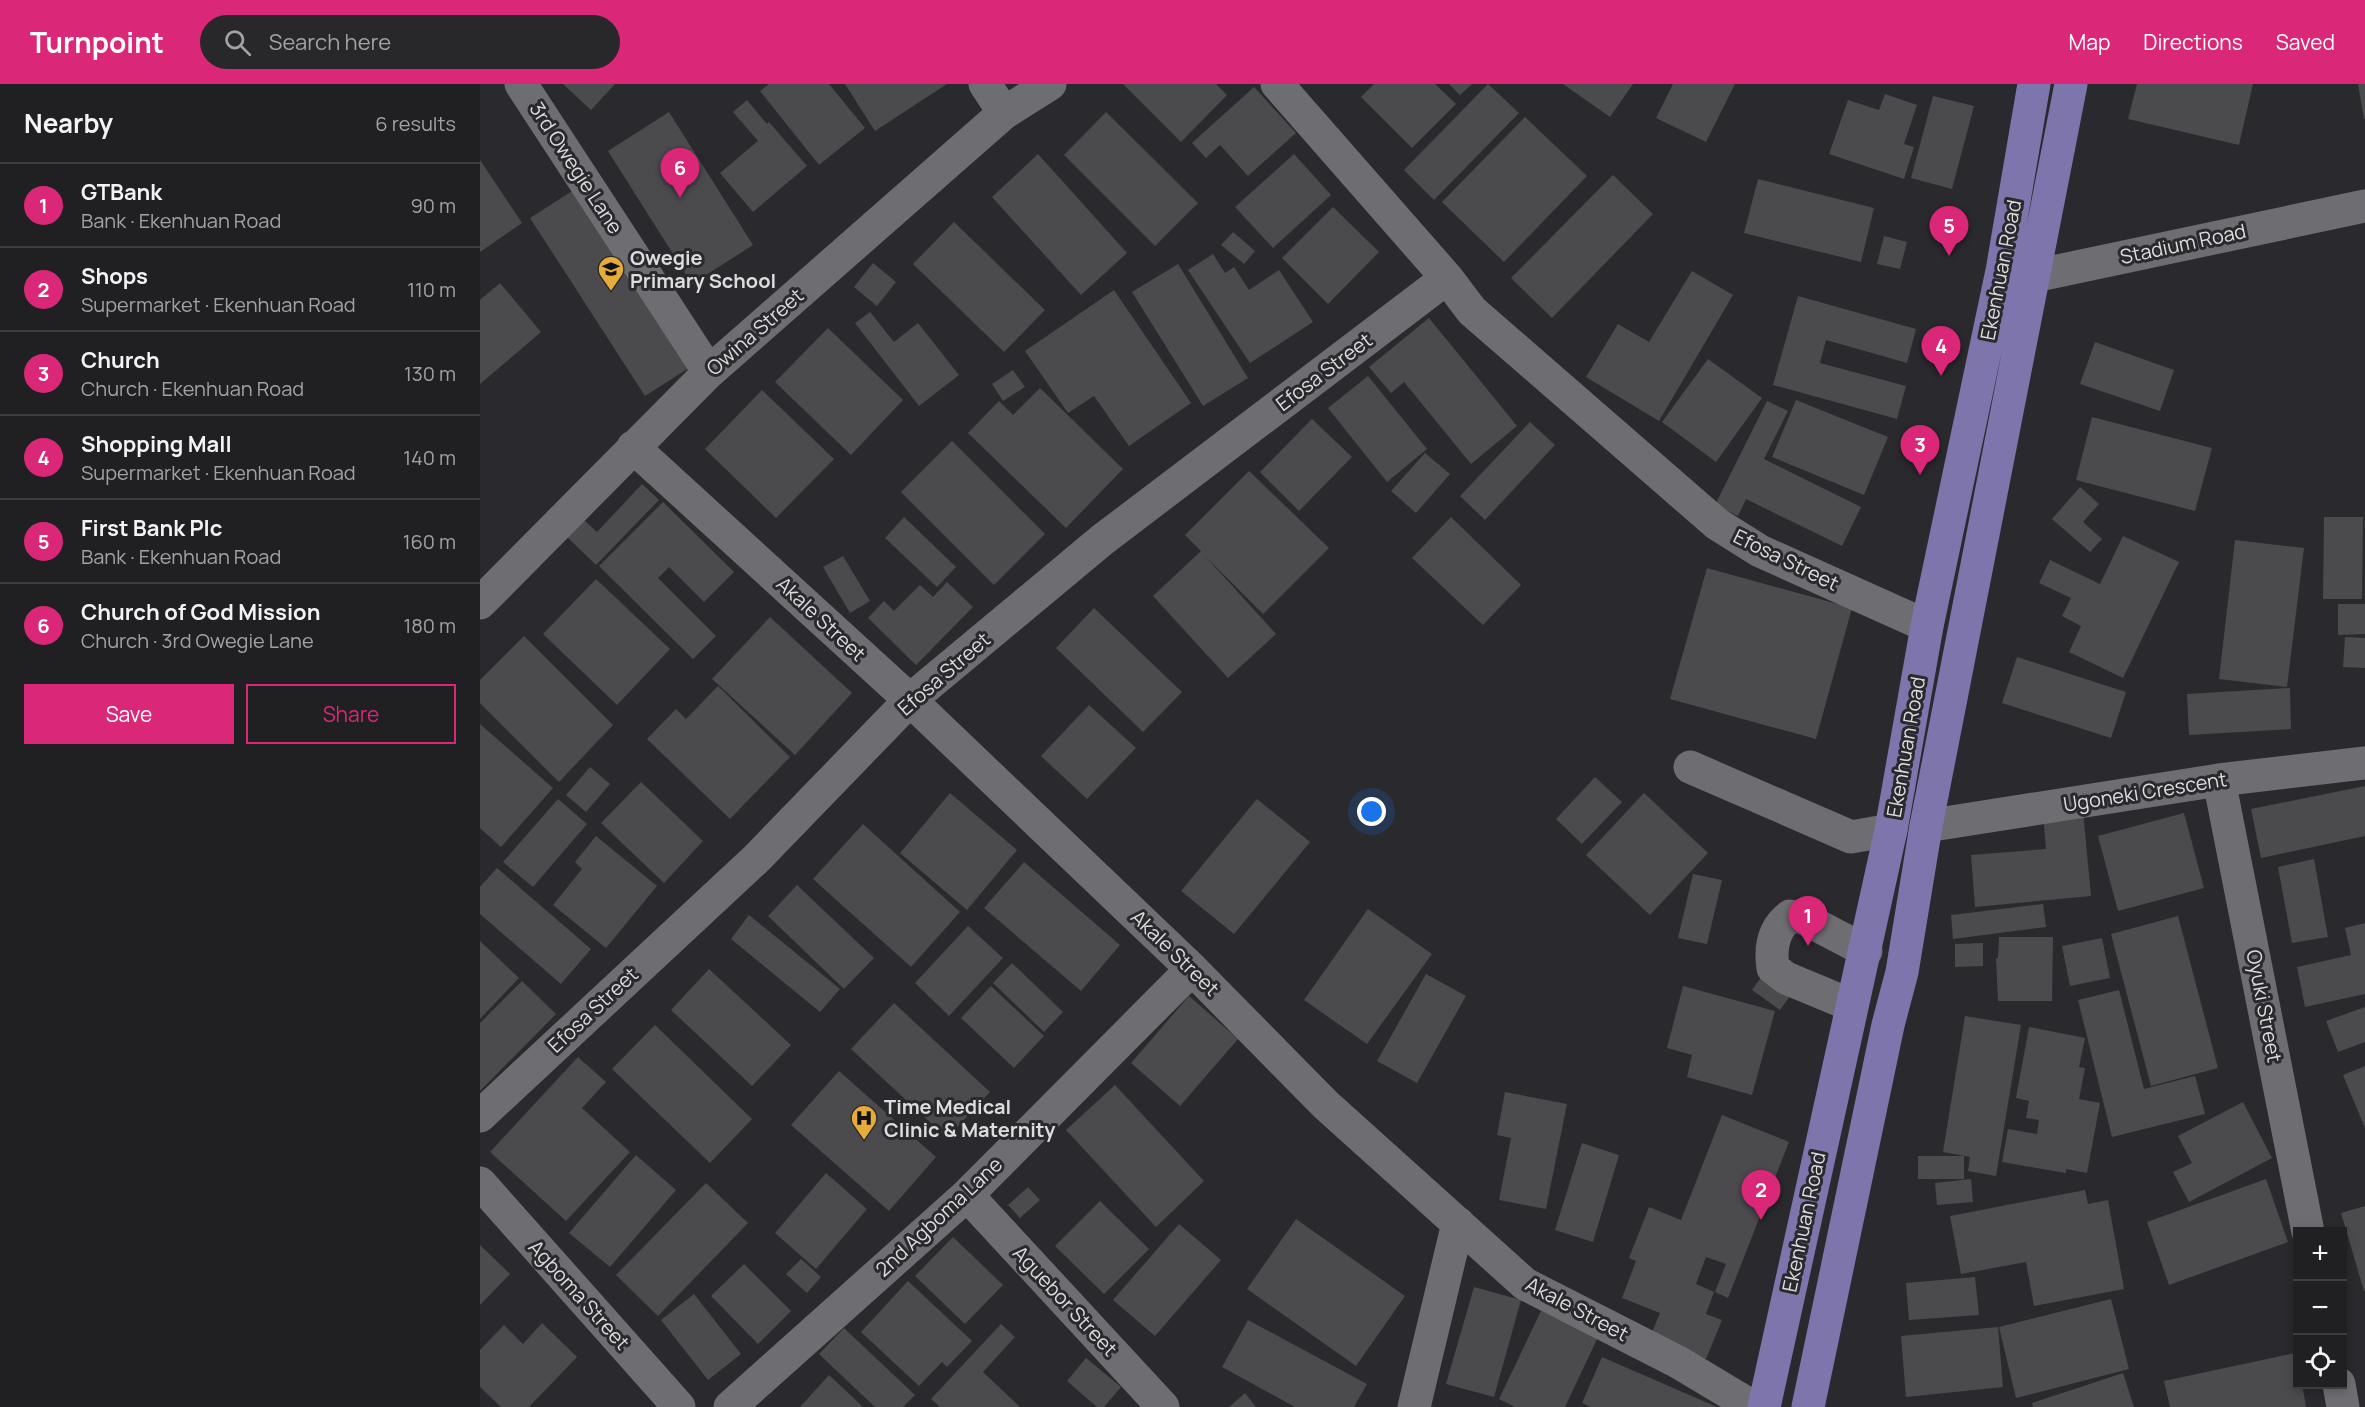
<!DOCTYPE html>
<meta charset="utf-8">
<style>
:root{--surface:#201f22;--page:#28272a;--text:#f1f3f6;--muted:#a2a2a5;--line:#3d3d40;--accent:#db2777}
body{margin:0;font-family:Manrope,sans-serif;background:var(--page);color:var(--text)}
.controls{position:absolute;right:18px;bottom:18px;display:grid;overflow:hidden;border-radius:0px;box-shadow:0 3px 9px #0003}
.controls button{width:54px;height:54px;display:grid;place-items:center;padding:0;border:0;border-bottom:2px solid var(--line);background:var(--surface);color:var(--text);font:30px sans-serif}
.you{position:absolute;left:892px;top:728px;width:21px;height:21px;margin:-15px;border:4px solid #fff;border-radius:50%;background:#1a73e8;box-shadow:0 0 0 9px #1a73e833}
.badge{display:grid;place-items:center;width:39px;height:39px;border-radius:50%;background:var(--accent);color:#fff;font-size:20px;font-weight:700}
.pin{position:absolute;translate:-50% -50px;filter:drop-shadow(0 2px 3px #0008)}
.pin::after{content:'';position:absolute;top:32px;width:21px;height:18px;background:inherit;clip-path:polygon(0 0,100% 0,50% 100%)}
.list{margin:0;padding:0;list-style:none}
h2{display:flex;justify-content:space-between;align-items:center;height:78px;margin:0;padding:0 24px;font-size:26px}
h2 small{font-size:20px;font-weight:400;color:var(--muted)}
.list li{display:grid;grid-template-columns:39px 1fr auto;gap:18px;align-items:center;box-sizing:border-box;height:84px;padding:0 24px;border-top:2px solid var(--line)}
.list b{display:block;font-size:22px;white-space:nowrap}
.list p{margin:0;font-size:20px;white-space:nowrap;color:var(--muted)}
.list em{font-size:20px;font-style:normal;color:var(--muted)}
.actions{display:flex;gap:12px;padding:18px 24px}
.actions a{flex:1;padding:14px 0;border:2px solid var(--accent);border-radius:0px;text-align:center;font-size:21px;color:var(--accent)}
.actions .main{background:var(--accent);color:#fff}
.icon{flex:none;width:33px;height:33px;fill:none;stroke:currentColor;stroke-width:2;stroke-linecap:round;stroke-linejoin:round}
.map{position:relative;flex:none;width:1885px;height:1323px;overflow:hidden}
header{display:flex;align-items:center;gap:36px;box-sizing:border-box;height:84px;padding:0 30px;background:var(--accent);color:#fff}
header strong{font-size:28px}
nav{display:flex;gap:33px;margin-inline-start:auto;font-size:21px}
.search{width:420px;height:54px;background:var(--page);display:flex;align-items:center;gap:15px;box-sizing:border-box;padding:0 21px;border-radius:33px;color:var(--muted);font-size:22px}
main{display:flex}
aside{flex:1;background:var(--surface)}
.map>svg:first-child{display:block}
.building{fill:#4b4b4e}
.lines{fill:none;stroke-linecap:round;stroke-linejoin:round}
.minor{stroke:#6e6e72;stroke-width:33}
.major{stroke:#7e75ac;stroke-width:33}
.labels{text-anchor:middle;stroke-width:6;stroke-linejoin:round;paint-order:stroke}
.street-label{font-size:20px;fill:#dddddf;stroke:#2a292d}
.poi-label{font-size:20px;font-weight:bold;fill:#dddddf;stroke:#2a292d;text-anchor:start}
</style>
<header>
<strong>Turnpoint</strong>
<div class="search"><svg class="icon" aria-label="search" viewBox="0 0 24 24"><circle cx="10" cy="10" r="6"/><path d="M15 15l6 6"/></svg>Search here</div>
<nav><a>Map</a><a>Directions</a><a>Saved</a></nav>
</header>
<main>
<aside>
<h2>Nearby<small>6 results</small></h2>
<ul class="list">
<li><span class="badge">1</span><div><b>GTBank</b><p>Bank · Ekenhuan Road</p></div><em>90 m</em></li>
<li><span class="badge">2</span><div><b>Shops</b><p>Supermarket · Ekenhuan Road</p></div><em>110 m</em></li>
<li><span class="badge">3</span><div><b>Church</b><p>Church · Ekenhuan Road</p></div><em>130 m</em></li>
<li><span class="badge">4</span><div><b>Shopping Mall</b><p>Supermarket · Ekenhuan Road</p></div><em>140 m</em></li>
<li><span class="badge">5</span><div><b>First Bank Plc</b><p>Bank · Ekenhuan Road</p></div><em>160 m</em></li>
<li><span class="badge">6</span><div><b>Church of God Mission</b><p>Church · 3rd Owegie Lane</p></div><em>180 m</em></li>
</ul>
<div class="actions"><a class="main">Save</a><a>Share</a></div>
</aside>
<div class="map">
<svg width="1885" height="1323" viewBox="0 0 1885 1323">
<rect width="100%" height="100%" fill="#2a292d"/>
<!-- building -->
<path class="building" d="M83 0H135L111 26Z
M289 0H349L385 44 339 81 280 7Z
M365 0H467L395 47Z
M643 0H736L747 11 701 58Z
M894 0H955L976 20 932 64 881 13Z
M969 0H992L980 11Z
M1008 0 1039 29 954 116 924 86Z
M1083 0H1153L1130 33Z
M1193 0H1255L1226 58 1176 34Z
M1657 0H1773L1759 61 1648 35Z
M1878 0H1885V35H1884Z
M774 3 816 49 768 92 740 61 726 74 712 59Z
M1405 10 1437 21 1424 60 1434 63 1424 95 1349 70 1368 16 1399 26Z
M1453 12 1494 22 1472 105 1431 94Z
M267 16 287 40 289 38 327 82 273 128 240 89 278 57 253 28Z
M189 28 273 161 212 200 128 67Z
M626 28 718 119 675 162 584 71Z
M1045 33 1107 92 1024 178 962 118Z
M558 70 647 169 601 211 512 113Z
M814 70 851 111 793 164 755 123Z
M0 76 42 139 0 168Z
M1133 91 1173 130 1072 234 1031 194Z
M1278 95 1394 124 1381 178 1264 149Z
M97 104 212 282 165 312 50 134Z
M853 123 899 168 848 220 802 174Z
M474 138 565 226 524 268 433 180Z
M753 148 775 167 764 180 741 161Z
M1404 152 1427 158 1420 185 1397 180Z
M733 170 745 189 754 183 769 206 799 186 833 238 770 279 708 186Z
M393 179 416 198 397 222 374 203Z
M698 180 768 294 723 322 652 208Z
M1212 187 1253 211 1179 337 1106 293 1138 240 1169 258Z
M20 199 61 248 0 300V216Z
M634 206 711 319 649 362 614 312 588 329 545 267Z
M1318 212 1436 245 1427 279 1346 256 1340 279 1426 302 1417 335 1293 301Z
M390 228 414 258 438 239 479 291 439 322 375 239Z
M949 234 1037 342 991 380 924 298 911 309 889 283Z
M348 244 423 316 371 371 295 298Z
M1615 258 1694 286 1680 327 1600 300Z
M1228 275 1282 314 1236 378 1182 338Z
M533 286 545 303 523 317 512 300Z
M888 292 947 365 907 398 848 324Z
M560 304 643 385 586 444 488 349 519 317 533 331Z
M282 306 354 375 296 434 225 365Z
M1316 316 1408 353 1384 411 1292 373Z
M1287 317 1308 327 1284 375 1381 423 1362 462 1266 415 1258 432 1235 421Z
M1612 333 1732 364 1715 427 1596 396Z
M832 335 872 373 819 427 780 388Z
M1050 338 1075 361 1005 436 980 412Z
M472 357 565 450 514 501 421 408Z
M945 369 970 390 936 429 911 407Z
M769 387 849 464 783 530 724 471 796 550 748 594 673 512 721 467 705 451Z
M162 400 179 416 116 481 86 452 103 435 117 448Z
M1600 403 1619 420 1603 438 1622 455 1610 468 1572 435Z
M183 418 254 488 224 518 189 483 178 494 236 552 213 575 119 482Z
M424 433 476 483 457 503 405 454Z
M971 433 1041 501 1003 541 932 474Z
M1844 433H1883L1882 515H1843Z
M1643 452 1699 478 1643 594 1589 568 1601 542 1582 532 1591 514 1559 499 1570 476 1620 500Z
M1755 456 1824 464 1807 603 1739 595Z
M363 472 390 517 370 529 343 483Z
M1227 484 1372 524 1336 655 1190 615Z
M116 495 190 565 137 621 63 550Z
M467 498 493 523 436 581 388 534 404 517 414 527 440 501 453 513Z
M1858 520H1885V550L1858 551Z
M614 524 702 608 663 648 576 564Z
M290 533 372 609 315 671 232 595Z
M44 552 133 641 79 698 0 619V596Z
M1865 553 1885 554V584L1863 583Z
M1537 573 1646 608 1631 654 1522 619Z
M238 602 310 673 250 735 167 655 196 625 206 635Z
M1810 604 1811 645 1709 651 1707 610Z
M609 621 656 664 607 715 561 672Z
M0 640 73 704 21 763 0 744Z
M110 683 130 700 106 728 86 711Z
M1115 693 1142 718 1102 760 1076 735Z
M161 698 223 757 184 799 121 739Z
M1885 702V752L1781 774 1771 725Z
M470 709 537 766 487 826 420 769Z
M1164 709 1228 769 1170 831 1106 771Z
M78 715 107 740 53 803 23 778Z
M777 715 830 758 754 850 701 807Z
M1603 727 1611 812 1495 823 1491 771 1566 765 1563 730Z
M1704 729 1724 804 1638 827 1618 752Z
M383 740 480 828 431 883 333 795Z
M116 752 177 802 126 864 73 821 102 785 95 778Z
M1834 775 1848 853 1812 859 1798 783Z
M544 778 640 861 601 907 504 824Z
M17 784 111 865 81 900 0 830V803Z
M1213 790 1242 796 1227 860 1198 854Z
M317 801 394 874 364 905 288 832Z
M1563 820 1566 843 1473 855 1471 831Z
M888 825 952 870 887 960 824 916Z
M269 831 360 905 340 928 251 855Z
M1698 832 1738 984 1671 1002 1631 850Z
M1885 839V910L1825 923 1817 883 1871 871 1865 844Z
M488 842 523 874 469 932 435 899Z
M1519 853H1573L1572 917H1518L1516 874H1518Z
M1622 854 1630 894 1590 902 1582 862Z
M0 857 39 894 0 935Z
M1503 859V882L1475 883V860Z
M532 879 583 928 564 948 513 899Z
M229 885 311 961 272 1002 191 926Z
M946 890 986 912 937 999 897 977Z
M1282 892 1310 912 1300 926 1272 906Z
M42 897 76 930 0 1007V939Z
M511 902 564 952 534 984 481 934Z
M1203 902 1295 927 1272 1011 1207 993 1212 971 1187 964Z
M1639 906 1664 1005 1715 992 1725 1030 1632 1053 1598 916Z
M709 912 758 955 700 1022 651 979Z
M414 919 510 1008 467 1054 371 965Z
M1885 923V958L1858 968 1846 937Z
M1485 932 1541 941 1516 1092 1488 1087 1490 1073 1463 1068Z
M175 941 272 1035 230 1079 132 985Z
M1549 943 1605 954 1599 983 1605 984 1599 1015 1620 1019 1607 1089 1586 1085V1089L1522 1078 1528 1045 1557 1050 1559 1036 1546 1034 1549 1017 1536 1014Z
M98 973 126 998 102 1024 150 1068 86 1137 10 1068Z
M1885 982V1044L1863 991Z
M359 987 456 1073 409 1127 311 1041Z
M635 1001 724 1097 676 1143 586 1046Z
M1025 1008 1087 1020 1066 1125 1019 1116 1031 1054 1017 1051Z
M1763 1018 1792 1074 1709 1118 1693 1088 1712 1079 1698 1052Z
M1242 1031 1309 1058 1248 1214 1235 1208 1246 1180 1226 1173 1216 1200 1234 1208 1226 1230 1242 1236 1226 1275 1170 1253 1180 1229 1142 1214 1156 1177 1149 1174 1169 1123 1201 1136Z
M1102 1059 1139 1071 1113 1158 1075 1146Z
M156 1071 196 1106 130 1183 89 1149Z
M1438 1072H1484V1095H1438Z
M346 1089 387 1125 336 1185 295 1149Z
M1491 1095 1493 1118 1457 1121 1455 1099Z
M1786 1095 1808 1158 1689 1201 1667 1138Z
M226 1099 268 1139 178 1232 136 1191Z
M548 1103 560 1116 540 1134 528 1121Z
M1605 1106 1608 1120 1628 1116 1644 1205 1554 1222 1546 1178 1481 1190 1470 1132Z
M620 1117 669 1165 624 1210 575 1162Z
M1885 1122V1207H1884L1861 1129Z
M816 1135 925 1212 876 1282 767 1205Z
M699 1140 741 1176 675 1252 633 1216Z
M473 1153 523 1201 485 1240 435 1192Z
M0 1161 30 1190 0 1221Z
M321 1175 341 1193 327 1209 306 1190Z
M264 1180 311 1227 278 1260 231 1212Z
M1495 1193 1499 1231 1429 1236 1426 1199Z
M428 1197 492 1257 467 1283 462 1278 439 1302 381 1248Z
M994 1203 1041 1216 1014 1313 966 1300Z
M214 1210 261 1270 228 1296 181 1236Z
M1631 1215 1649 1285 1536 1314 1519 1243Z
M1061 1227 1118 1253 1085 1323H1035L1019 1315Z
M768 1236 887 1300 874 1323H815L742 1283Z
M62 1239 97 1273 49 1323H21L0 1303V1266L24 1241 43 1260Z
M521 1240 535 1253 503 1288 540 1323H460L451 1315Z
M1518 1243 1523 1303 1426 1313 1421 1252Z
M364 1244 435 1311 423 1323H395L339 1270Z
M1815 1269 1818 1300H1822L1826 1323H1690L1684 1297Z
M1122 1273 1237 1323H1111L1102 1319Z
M606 1274 641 1303 624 1323H617L587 1297Z
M1643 1289 1654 1323H1553L1552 1319Z
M349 1291 383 1323H320Z
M765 1309 776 1323H749Z"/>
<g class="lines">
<!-- minor -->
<path class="minor" d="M41 0 229 288
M505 0 524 29
M797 0 967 194 992 227 1237 440 1280 467 1447 542
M1528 195 1554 192 1885 122
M153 363 430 616 712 885 846 1021 1045 1200 1198 1278 1273 1323
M0 519 229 288 524 29 570 0
M1210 683 1371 753 1411 746
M1739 696 1828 1148
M1446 742 1739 696 1885 679
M1371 921 1306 894 1293 884C1290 864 1293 845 1310 832L1323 834 1386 867
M0 1032 277 774 430 616 622 456 967 194
M0 1099 199 1323
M487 1111 683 1323
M1859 1300 1863 1323
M250 1323 487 1111 712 885
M934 1323 978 1139"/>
<!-- major -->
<path class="major" d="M1284 1323 1411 746 1447 542 1522 187 1554 0
M1328 1323 1408 941 1422 888 1446 742 1591 0"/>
</g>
<!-- icons -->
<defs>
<g id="school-pin" transform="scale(1.35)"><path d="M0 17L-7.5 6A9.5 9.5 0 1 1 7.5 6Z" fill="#e7ac37" stroke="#2a292d"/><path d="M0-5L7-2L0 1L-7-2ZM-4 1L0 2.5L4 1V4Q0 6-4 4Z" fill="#111"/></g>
<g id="hospital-pin" transform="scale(1.35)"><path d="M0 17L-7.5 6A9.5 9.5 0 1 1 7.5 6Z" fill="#e7ac37" stroke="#2a292d"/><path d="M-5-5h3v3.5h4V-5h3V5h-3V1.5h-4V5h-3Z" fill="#111"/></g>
</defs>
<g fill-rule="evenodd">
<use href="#school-pin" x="131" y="185"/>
<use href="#hospital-pin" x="384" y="1034"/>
</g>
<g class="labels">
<!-- street labels -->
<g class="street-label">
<text transform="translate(96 84) rotate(57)" y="7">3rd Owegie Lane</text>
<text transform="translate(1703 160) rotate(-12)" y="7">Stadium Road</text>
<text transform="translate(1521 186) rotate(-79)" y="7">Ekenhuan Road</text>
<text transform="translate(275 248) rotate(-41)" y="7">Owina Street</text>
<text transform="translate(844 288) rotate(-37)" y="7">Efosa Street</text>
<text transform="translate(1306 476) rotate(26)" y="7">Efosa Street</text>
<text transform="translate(341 535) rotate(43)" y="7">Akale Street</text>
<text transform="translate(464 590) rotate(-41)" y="7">Efosa Street</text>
<text transform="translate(1426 663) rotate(-80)" y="7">Ekenhuan Road</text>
<text transform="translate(1665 708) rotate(-9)" y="7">Ugoneki Crescent</text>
<text transform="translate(695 869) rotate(44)" y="7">Akale Street</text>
<text transform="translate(1784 922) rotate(79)" y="7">Oyuki Street</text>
<text transform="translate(113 926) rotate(-43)" y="7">Efosa Street</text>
<text transform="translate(459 1133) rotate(-43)" y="7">2nd Agboma Lane</text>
<text transform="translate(1324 1138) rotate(-78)" y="7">Ekenhuan Road</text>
<text transform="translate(99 1211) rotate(48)" y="7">Agboma Street</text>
<text transform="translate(585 1217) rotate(47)" y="7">Aguebor Street</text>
<text transform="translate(1097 1225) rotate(28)" y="7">Akale Street</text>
</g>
<!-- poi labels -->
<g class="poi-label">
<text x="150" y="181">Owegie<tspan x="150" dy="23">Primary School</tspan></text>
<text x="404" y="1030">Time Medical<tspan x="404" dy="23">Clinic &amp; Maternity</tspan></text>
</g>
</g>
</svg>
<div class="controls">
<button>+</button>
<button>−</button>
<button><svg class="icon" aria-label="locate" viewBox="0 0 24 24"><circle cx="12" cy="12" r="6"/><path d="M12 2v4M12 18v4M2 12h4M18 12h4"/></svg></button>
</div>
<div class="you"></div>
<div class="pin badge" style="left:1328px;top:862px">1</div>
<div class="pin badge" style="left:1281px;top:1136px">2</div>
<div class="pin badge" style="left:1440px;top:391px">3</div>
<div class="pin badge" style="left:1461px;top:292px">4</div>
<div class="pin badge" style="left:1469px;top:172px">5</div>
<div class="pin badge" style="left:200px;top:114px">6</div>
</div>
</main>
